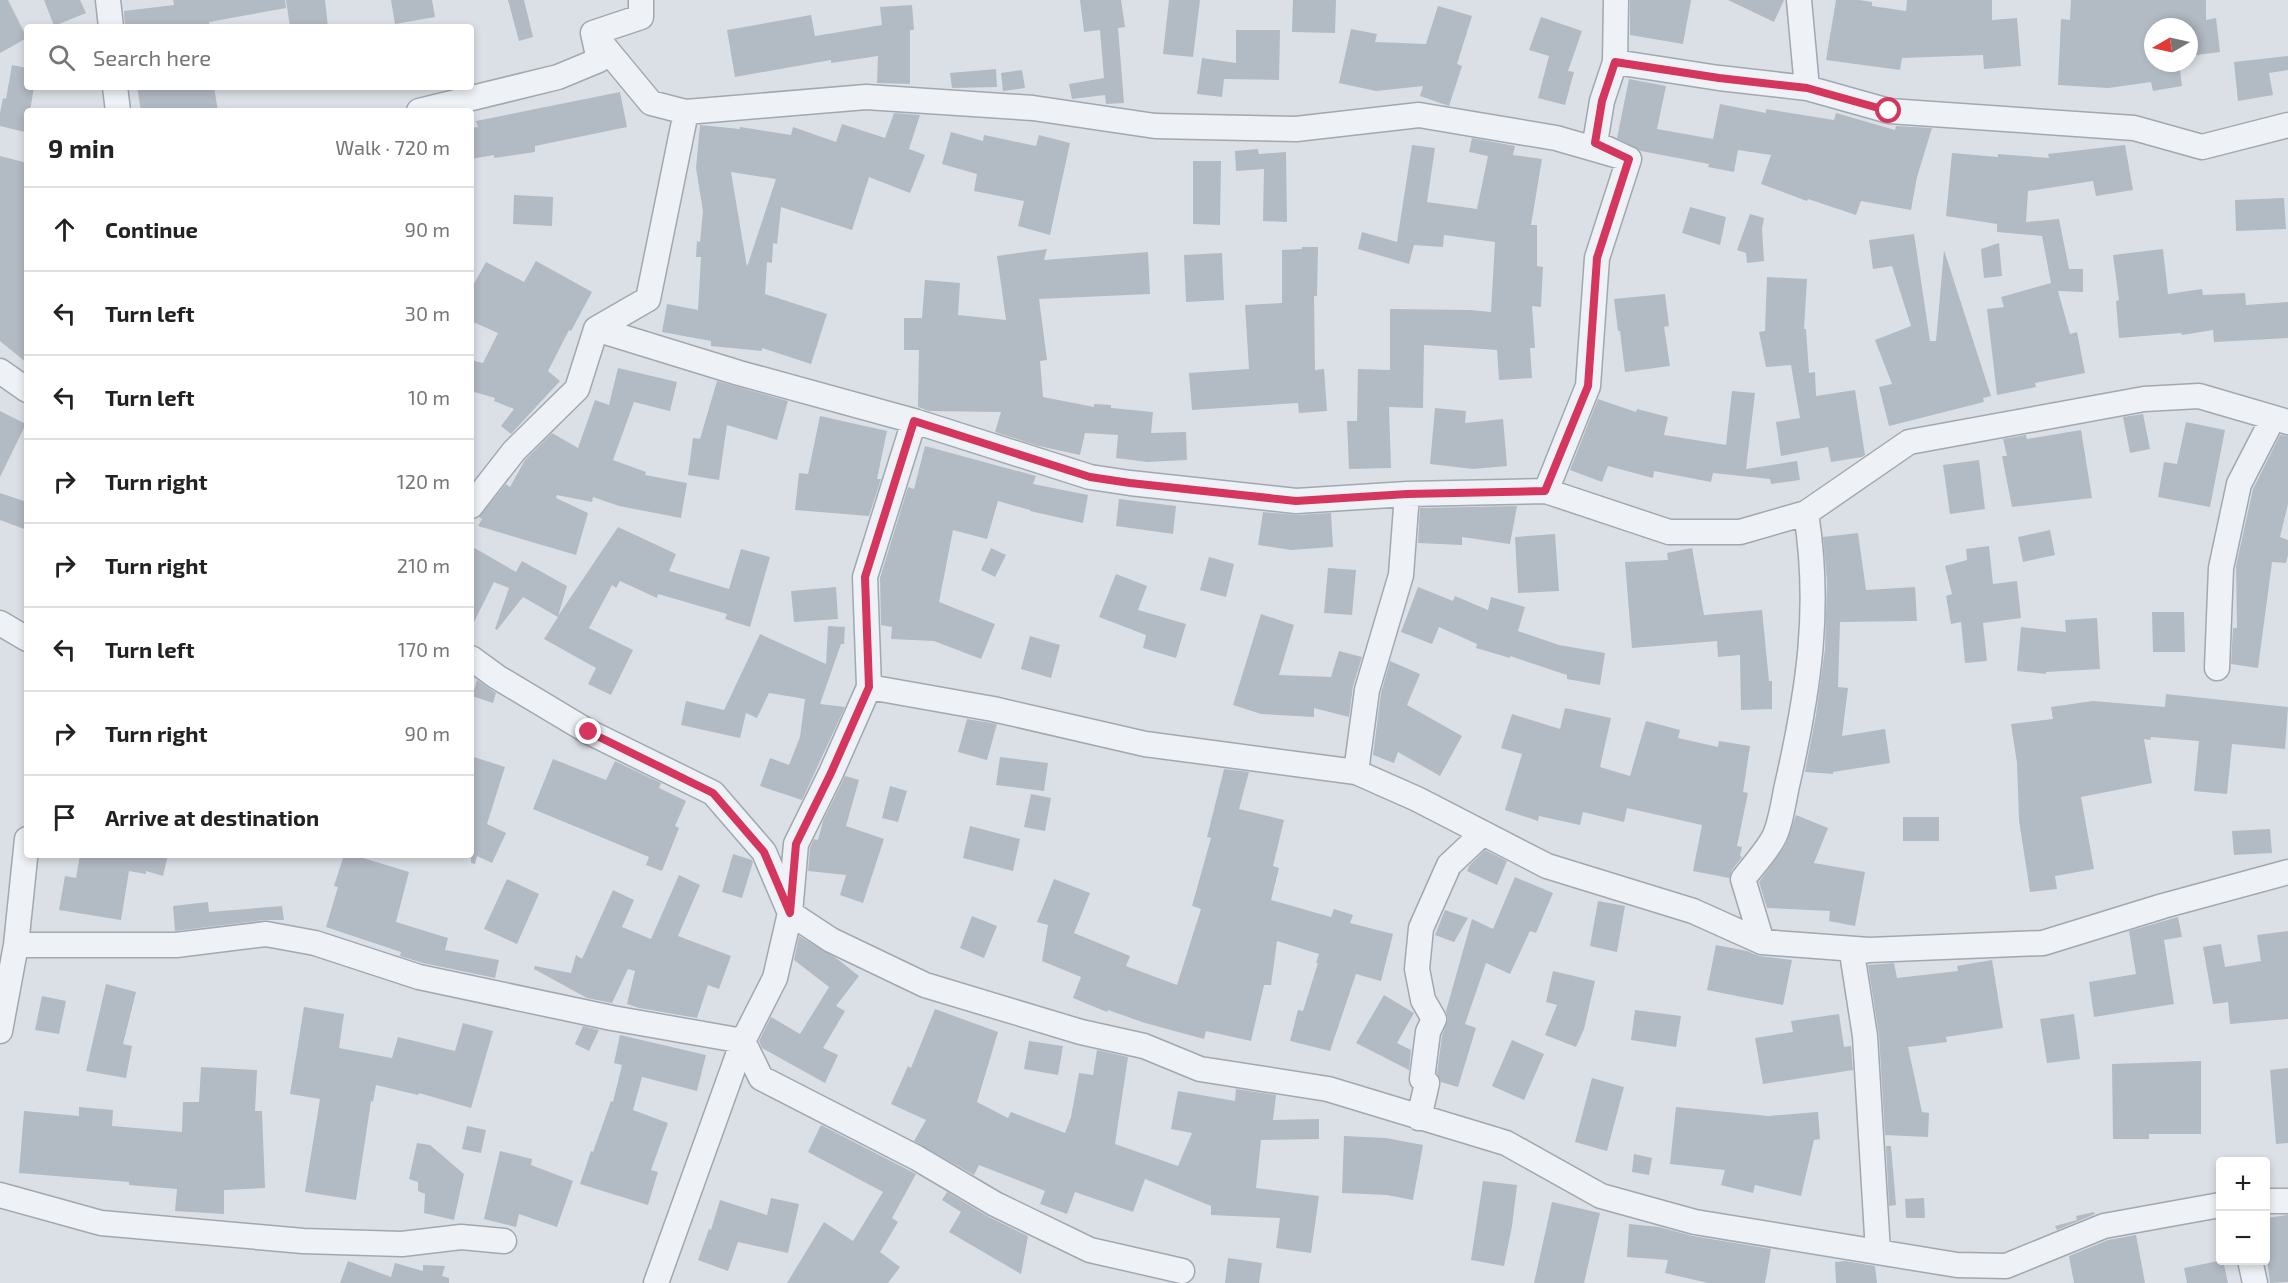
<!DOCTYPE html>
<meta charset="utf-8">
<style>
:root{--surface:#fff;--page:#f6f6f6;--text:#222;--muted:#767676;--line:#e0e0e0}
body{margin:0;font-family:"Exo 2",sans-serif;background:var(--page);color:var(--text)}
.controls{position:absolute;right:18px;bottom:18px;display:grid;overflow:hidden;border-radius:6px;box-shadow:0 3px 9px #0003}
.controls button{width:54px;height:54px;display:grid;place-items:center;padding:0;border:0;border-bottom:2px solid var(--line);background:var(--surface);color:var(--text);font:30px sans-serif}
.compass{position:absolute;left:2144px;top:18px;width:54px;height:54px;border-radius:50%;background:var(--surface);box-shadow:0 3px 9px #0003;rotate:261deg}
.stop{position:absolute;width:18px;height:18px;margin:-14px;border:4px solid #d5365d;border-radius:50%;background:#fff}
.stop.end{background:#d5365d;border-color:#fff;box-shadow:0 2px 6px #0008}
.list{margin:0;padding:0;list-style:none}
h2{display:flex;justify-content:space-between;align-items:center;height:78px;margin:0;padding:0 24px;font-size:26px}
h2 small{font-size:20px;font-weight:400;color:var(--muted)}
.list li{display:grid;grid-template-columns:39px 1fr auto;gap:18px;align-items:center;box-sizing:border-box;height:84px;padding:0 24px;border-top:2px solid var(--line)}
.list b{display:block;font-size:22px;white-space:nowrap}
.list em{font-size:20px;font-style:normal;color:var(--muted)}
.icon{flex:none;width:33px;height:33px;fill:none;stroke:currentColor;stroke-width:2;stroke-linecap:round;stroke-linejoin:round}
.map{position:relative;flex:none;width:2288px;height:1283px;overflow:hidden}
.search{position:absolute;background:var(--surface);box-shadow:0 3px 9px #0003;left:24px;top:24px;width:450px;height:66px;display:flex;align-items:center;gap:15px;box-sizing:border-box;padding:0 21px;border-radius:6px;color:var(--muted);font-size:22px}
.panel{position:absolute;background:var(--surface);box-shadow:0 3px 9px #0003;left:24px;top:108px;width:450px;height:750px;border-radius:6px}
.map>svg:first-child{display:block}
.building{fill:#b2bac3;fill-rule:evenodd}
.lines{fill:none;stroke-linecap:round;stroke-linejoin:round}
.minor-casing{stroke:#a0a8b0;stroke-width:27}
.minor{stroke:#eef1f5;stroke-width:24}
.route{stroke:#d5365d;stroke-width:8}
</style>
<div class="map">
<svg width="2288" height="1283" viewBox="0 0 2288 1283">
<rect width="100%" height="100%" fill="#dbe0e6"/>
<!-- building -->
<path class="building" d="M0 0H8L27 38 0 53Z
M44 0H80L86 13 54 26Z
M173 0H285L286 8 209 22 210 27H125L124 11 174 5Z
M286 0H325L328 27H290Z
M391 0H432L435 17 395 24Z
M508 0H524L533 37 519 41Z
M1080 0H1121L1125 27 1118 28 1124 103 1106 104 1105 95 1072 99 1069 84 1104 78 1100 30 1084 32Z
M1169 0H1200L1193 57 1163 54Z
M1293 0H1336L1335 33 1292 32Z
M1630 0H1691L1683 44 1630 35Z
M1728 0H1784L1774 22Z
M1836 0H1859L1872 2V6L1906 11 1907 0H1992V20L2017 18 2021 66 1984 69 1983 55 1902 58 1900 70 1826 60Z
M2071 0H2206V20L2216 18 2220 52 2189 56V27H2153V63H2179L2182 86 2153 91 2151 82 2108 88 2058 85 2061 19 2070 20Z
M912 5 914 30H910V84L877 83 878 56 831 63V60L735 77 727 30 811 15 815 36 882 25 880 7Z
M1438 6 1472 16 1457 64 1462 66 1449 106 1420 96 1423 86 1376 91 1339 83 1351 29 1377 34 1375 42 1426 44Z
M1541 17 1582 31 1568 71 1574 72 1565 105 1538 98 1549 56 1529 50Z
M1236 30H1280L1279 80 1224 79 1222 97 1197 94 1202 58 1236 63Z
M2288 56V70L2269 73 2273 95 2238 101 2234 62Z
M12 65 27 68V87H34L30 111H27L25 132 0 126V113L3 98 6 99Z
M996 69 997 87 952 88 950 73Z
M1022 70 1025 88 1003 91 1001 73Z
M1629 79 1666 86 1657 129 1713 139 1720 104 1766 113V109L1834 120 1836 113 1895 130 1896 126 1932 128 1917 177 1911 210 1861 201 1856 215 1808 199 1807 201 1761 184 1771 155 1738 150 1734 172 1708 167 1709 164 1641 151 1617 138Z
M137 87H214L218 111H141Z
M620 92 627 127 535 146V152L494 158V155L471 159V128L478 127 476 121Z
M894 113 920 115 909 149 925 155 910 193 869 177 852 230 781 207 777 244 773 243 772 263 767 262 765 294 827 314 811 364 762 348V351L711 346V341L662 332 667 304 698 310 701 257H696L697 241 700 242 703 211 696 168 700 125 740 129V127L791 135 793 127 836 142 842 124 885 138ZM731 172 776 179 747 267Z
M951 132 983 141 984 135 1036 146 1039 135 1070 143 1050 235 1018 226 1024 201 974 191 977 174 942 164Z
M1472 138 1515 146 1513 155 1542 159 1531 225H1537V266L1543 267 1541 307 1532 306 1535 348H1530L1532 378 1499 380 1497 350 1424 345 1423 408 1389 407 1391 468 1349 469 1347 421H1357L1358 369 1390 370V309L1470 310 1491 312 1495 242 1444 235 1443 247 1414 245 1409 264 1358 249 1362 232 1397 242 1412 145 1435 148 1427 202 1477 209 1488 156 1469 152Z
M2125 145 2133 190 2096 196 2093 181 2028 191 2026 222 2059 219 2069 269H2083V292L2058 291 2070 334 2077 332 2085 373 2035 383 2036 387 1997 395 1987 309 2004 307 2001 297 2051 283 2042 236 1997 232V224L1946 216 1952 153 1998 157V154L2049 158 2048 154Z
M1258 149 1259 154 1286 152 1287 222 1263 221 1264 169 1236 171 1235 151Z
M0 156 27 163V363L0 341Z
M1193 161H1221L1220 225 1193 224Z
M514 195 553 197 552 226 513 224Z
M2284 198 2286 229 2236 231 2235 200Z
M1690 207 1726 217 1720 245 1682 233Z
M1750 214 1764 218 1762 229 1764 261 1747 263 1746 253 1737 250Z
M1914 234 1930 341H1936L1944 250 1991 396 1983 398 1984 402 1889 426 1879 387 1892 384 1875 340 1911 326 1892 266 1873 269 1869 240Z
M1999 243 2002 276 1984 278 1981 249Z
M1302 247H1318L1317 296H1314L1315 370 1324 369 1327 411 1299 413 1298 403 1192 410 1189 373 1249 369 1245 305 1282 303V250L1302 249Z
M1047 249 1044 260 1148 252 1150 294 1039 299 1047 360 1040 361 1043 397 1094 407V404L1111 405V408L1153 412 1151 433 1186 432 1187 460 1147 462 1116 458 1118 435 1085 433 1080 455 1039 446 995 432 1001 412 929 411 918 407 919 350H904V318H922L925 280 960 283 958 315 1006 320 997 256Z
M2163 249 2168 294 2202 289 2203 295 2245 293 2246 305 2288 302V338L2214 342 2213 330 2182 335 2181 333 2119 338 2116 301 2119 300 2113 255Z
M1222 253 1224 300 1186 302 1184 255Z
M536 261 592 292 571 331 569 330 548 371 560 381 511 434 501 426 514 409 494 401 495 398 471 391V360L483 363 498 333 471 321V289L486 262 524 282Z
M1767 277 1807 279 1804 329H1806L1809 373 1815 372 1816 396 1855 390 1865 455 1862 457 1831 462 1828 447 1781 456 1776 422 1800 418 1791 365 1766 367 1759 332 1765 331Z
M1665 294 1669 326 1664 327 1670 366 1625 372 1620 331H1618L1614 299Z
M618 368 677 382 670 411 634 402 613 460 646 472 645 475 687 483 681 518 619 506 593 497 592 502 557 495 556 498 588 513 576 555 478 526 482 519 479 517 506 484 510 487 525 460 552 433 578 448 595 400 609 405Z
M717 381 788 401 777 440 727 425 719 480 688 475 693 438 700 439Z
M1732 391 1755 393 1746 469 1797 461 1800 480 1771 484 1770 479 1713 473 1711 482 1654 471 1653 478 1608 466 1602 482 1570 470 1598 399 1636 412 1637 409 1668 417 1664 435 1726 445Z
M1435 408 1466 411 1465 423 1503 419 1507 466 1473 469 1430 464Z
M0 411 26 424 0 477Z
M2143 414 2150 449 2130 453 2123 417Z
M820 416 887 431 877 479H881L869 516 795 510 799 473 808 474Z
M2186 422 2225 430 2210 507 2158 497 2164 462 2177 464Z
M2081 430 2092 498 2012 507 2002 456H2007L2003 439 2026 435 2027 439Z
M2280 435 2288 436V504L2280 537 2288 540V555L2286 563 2272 562 2258 668 2231 664 2233 628H2237L2236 566 2253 489Z
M925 446 1036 476 1033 484 1088 495 1083 523 1030 511V510L998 501 987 539 953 530 939 602 995 624 981 659 934 641 891 639 892 627 881 625 880 578 908 487 914 489Z
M1979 460 1985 509 1950 514 1943 465Z
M0 493 27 502V530L0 520Z
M1119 499 1176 506 1173 534 1116 526Z
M1517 506 1510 544 1462 537V545L1418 543 1420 508Z
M1263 512 1297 515 1331 513 1333 547 1291 550 1258 545Z
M618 527 676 554 669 571 729 589 741 549 770 557 750 627 725 619 727 614 658 594 657 598 620 581 616 588 612 585 589 628 633 650 611 695 588 684 596 668 544 639 558 617 523 597 497 630 495 629 509 588 494 582 471 628V546L516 572 522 561 567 586 558 616Z
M2050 530 2055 555 2023 562 2018 537Z
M1858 533 1866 590 1915 587 1917 621 1840 622 1838 687 1848 688 1842 736 1885 729 1890 763 1833 772V774L1805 772 1816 715 1825 649 1827 582 1823 537Z
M1555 534 1559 591 1518 593 1515 537Z
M1989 546 1993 584 2017 581 2021 618 1983 623 1987 661 1965 663 1961 622 1951 624 1946 596 1952 594 1945 566 1967 560 1966 549Z
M991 548 1006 555 995 577 981 570Z
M1692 548 1704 615 1762 610 1769 681H1772V709L1741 710 1740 655 1718 657 1717 641 1632 648 1625 562 1668 560 1667 553Z
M1209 557 1234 564 1226 597 1200 590Z
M1328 568 1356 570 1352 615 1324 613Z
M1116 574 1147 586 1138 610 1186 624 1176 658 1143 648 1146 635 1099 617Z
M836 587 838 619 794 622 791 591Z
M1418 587 1453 601 1455 596 1488 610 1491 597 1525 607 1518 631 1559 645 1605 653 1600 685 1567 679V675L1510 656V658L1476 648 1477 644 1439 627 1432 644 1401 632Z
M2152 612H2184L2185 652H2153Z
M1261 614 1294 625 1279 675 1331 677 1339 651 1362 657 1353 686 1349 717 1314 708V717L1261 714 1233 705Z
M2097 618 2100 669 2046 672V674L2017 671 2021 627 2066 632 2065 620Z
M828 626 845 627 844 644H841L820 704 845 707 802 800 760 786 770 758 789 765 800 737 805 699 769 693 757 718 746 713 740 738 681 725 686 701 724 710 760 634 826 664Z
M1030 636 1060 645 1051 678 1021 669Z
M1390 661 1420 674 1407 705 1462 736 1440 776 1398 752 1394 763 1373 755 1381 693Z
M477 680 496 693 493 703 472 696Z
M2166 694 2288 707 2285 749 2232 744 2227 794 2194 791 2199 741 2151 737 2150 740 2144 739 2152 783 2081 797 2094 869 2055 876 2057 889 2030 892 2019 820 2017 763 2011 724 2053 719 2051 707 2093 701 2165 707Z
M1565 708 1611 718 1600 767 1630 776 1646 721 1680 730 1678 738 1718 747 1719 741 1750 746 1743 792 1748 793 1737 846 1742 847 1740 856 1742 857 1732 870 1729 878 1693 871 1702 825 1627 808 1624 822 1583 812 1580 825 1539 816 1538 821 1505 810 1522 754 1501 748 1512 714 1560 729Z
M967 719 997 724 987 760 958 752Z
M471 756 505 767 487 824 506 833 492 863 477 856 475 864 471 863Z
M1000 757 1048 763 1044 791 996 785Z
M553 759 606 780 615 761 661 783 659 788 686 801 675 826 679 828 662 871 646 865 649 857 533 809Z
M1224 769 1249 772 1239 809 1284 820 1273 866 1279 868 1271 900 1331 917 1334 909 1353 915 1350 923 1393 934 1381 981 1356 974 1330 1051 1290 1041 1298 1010 1303 1011 1318 963H1316L1319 954 1277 941 1271 985H1264L1251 1041 1206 1031 1204 1039 1145 1023 1108 1010 1107 1012 1073 998 1081 977 1042 961 1048 925 1037 922 1054 879 1090 893 1074 933 1130 956 1126 966 1177 985 1201 909 1192 906 1211 838 1207 837Z
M845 776 859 780 846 826 884 839 863 903 840 895 846 875 808 871 810 848 814 839 818 840 823 821Z
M890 786 907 791 898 822 882 818Z
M1031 794 1051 798 1045 831 1024 827Z
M1796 815 1828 828 1814 863 1865 872 1855 926 1829 921 1830 911 1767 908 1759 882 1785 846Z
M1903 817H1939V841H1903Z
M970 826 1020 839 1013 871 963 858Z
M2270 829 2272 853 2234 855 2232 831Z
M1485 850 1507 861 1497 885 1467 871 1469 866Z
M733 854 752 860 753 862 742 898 722 892Z
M80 855H168L163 876 146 871V874L129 871 121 920 59 910 65 876 76 878Z
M344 855H353L409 872 396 922 448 938 445 950 499 960 495 978 423 963 400 956 401 952 326 927 338 887 334 886Z
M679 875 700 885 678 936 731 956 719 989 708 985 697 1018 639 1008 627 1004 635 971 628 969 612 1003 587 998 534 969 535 966 571 973 576 955 582 959 613 890 634 900 622 927 651 939Z
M1515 877 1553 893 1536 933 1530 931 1510 974 1486 963 1465 1024 1476 1028 1458 1087 1441 1082 1437 1073 1442 1036 1448 1019 1446 1011 1472 919 1493 929Z
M507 879 539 894 517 944 484 929Z
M1598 901 1625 906 1617 952 1590 946Z
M208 902 209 912 282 906 284 920H264L175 931 173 906Z
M1445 910 1468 918 1454 942 1435 935Z
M972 916 997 926 984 958 960 948Z
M2178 917 2182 937 2164 940 2174 1004 2094 1017 2089 982 2136 974 2129 931Z
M2288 931V1019L2230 1024 2228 1002 2213 1004 2203 947 2221 944 2225 967 2261 961 2257 935Z
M799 936 836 958 859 976 836 1006 845 1011 823 1048 838 1055 825 1083 762 1048 759 1041 771 1017 800 1034 829 987 794 960Z
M1716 945 1747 951 1759 956 1792 960 1783 1005 1707 990Z
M1992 960 2003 1028 1946 1037 1947 1042 1908 1047 1922 1112 1929 1113 1928 1137 1885 1135 1879 1035 1868 965 1894 963 1897 978 1958 971 1957 966Z
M1553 971 1595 981 1584 1029 1576 1047 1545 1035 1557 1005 1546 1002Z
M106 984 136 992 123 1044 132 1046 126 1078 86 1071Z
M1384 995 1414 1013 1397 1043 1411 1050 1409 1070 1356 1043Z
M42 996 66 1001 59 1034 35 1030Z
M304 1007 344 1014 339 1048 392 1058 398 1037 455 1051 463 1023 493 1031 471 1108 419 1093 418 1095 376 1085 373 1102 371 1101 356 1200 305 1192 320 1099 290 1094Z
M935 1009 998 1032 977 1102 1008 1118 1011 1112 1065 1133 1071 1117 1079 1073 1093 1075 1097 1050 1128 1057 1115 1144 1178 1166 1192 1133 1171 1129 1178 1091 1235 1101 1236 1089 1276 1095 1273 1120 1319 1119V1139L1261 1140 1256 1188 1319 1196 1311 1253 1276 1248 1280 1218 1211 1215V1206L1145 1179 1133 1212 1075 1192 1067 1214 1040 1204 1045 1191 979 1165 974 1175 914 1141 926 1120 891 1104 908 1066 911 1068Z
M1635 1010 1681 1016 1676 1047 1631 1040Z
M1839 1014 1844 1047 1851 1046 1853 1070 1763 1084 1755 1038 1793 1032 1791 1021Z
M2074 1014 2080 1059 2047 1063 2040 1019Z
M583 1026 599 1030 589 1051 575 1044Z
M620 1035 706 1055 697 1091 642 1077 633 1110 668 1123 651 1170 658 1172 648 1205 580 1184 591 1151 593 1152 611 1101 613 1102 622 1065 614 1063Z
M1512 1040 1544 1054 1524 1100 1492 1086Z
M1029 1041 1063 1046 1058 1075 1024 1069Z
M2201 1061V1134H2149V1139H2113L2112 1064Z
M201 1067 257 1070 255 1111H262L265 1188 224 1190V1214L175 1211 177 1189 129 1185V1182L19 1173 24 1111 79 1116V1107L113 1110 112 1126 182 1132 183 1102H199Z
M2288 1068V1143L2276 1144 2270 1070Z
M1592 1078 1624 1087 1607 1151 1575 1142Z
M1676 1107 1768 1116 1818 1112 1820 1139 1814 1140 1801 1196 1755 1185 1753 1193 1721 1185 1725 1170 1670 1164Z
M821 1125 916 1174 892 1218 898 1222 880 1252 900 1267 888 1283H787L824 1222 853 1241 883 1192 808 1152Z
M467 1126 486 1130 481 1153 462 1149Z
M1344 1136 1386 1138 1423 1145 1413 1200 1387 1195 1342 1193Z
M417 1143 430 1145 464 1174 454 1220 424 1213 425 1194 418 1191V1182L409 1179Z
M1886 1146H1891L1896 1205 1889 1206Z
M500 1151 532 1159 531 1165 573 1181 557 1227 519 1214 516 1227 484 1219Z
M1634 1154 1652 1158 1649 1175 1632 1172Z
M1483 1181 1517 1185 1512 1226 1504 1266 1471 1260Z
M947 1192 989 1217 1028 1236 1021 1274 949 1232 961 1212 942 1200Z
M771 1198 799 1204 788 1253 738 1242 728 1271 698 1260 709 1229 711 1230 720 1200 767 1215Z
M1924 1198 1925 1218H1906L1905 1199Z
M1552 1202 1600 1213 1584 1283H1534Z
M2094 1212 2095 1214 2057 1230 2055 1226 2077 1220 2076 1216Z
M2288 1215V1282L2270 1283 2267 1258H2265V1218Z
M1629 1224 1659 1227 1693 1236 1771 1249 1765 1283H1708L1665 1273 1668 1260 1627 1257Z
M2136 1235 2145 1283H2074L2069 1256 2108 1240Z
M1228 1258 1262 1263 1259 1283H1225Z
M2223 1260 2228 1283H2187L2184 1268Z
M348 1261 391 1277 395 1263 423 1271V1265L445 1266 442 1276 449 1278V1283H340Z
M1845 1261 1875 1266 1877 1283H1836L1835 1262Z"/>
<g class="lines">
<!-- minor casing -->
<g class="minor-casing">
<path id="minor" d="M108 0 111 27
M1799 0 1807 88
M1615 62 1719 78 1807 88 1889 111 2134 128 2202 147 2288 125
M115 87 118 111
M419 111 558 77 599 60 593 33 641 17V0
M686 112 866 97 1033 108 1155 126 1296 129 1419 115 1556 138 1629 159
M596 329 739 373 914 421 1090 477 1130 483 1296 501 1407 494 1546 491 1669 532H1740L1806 513 1909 442 2144 399 2199 396 2288 422
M0 371 27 390
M1546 491 1588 386 1597 258 1629 159 1595 143 1602 101 1615 62 1616 0
M471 506 514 451 577 389 596 329 648 299 686 112 651 103 593 33
M0 623 27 639
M471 658 497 677 589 732 713 793 764 852 790 913 831 940 925 985 1081 1032 1144 1046 1200 1069 1328 1089 1506 1143 1601 1196 1695 1222 1957 1265 2006 1266 2104 1226 2220 1205
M2217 668 2221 568 2239 484 2273 418
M869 687 993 709 1145 744 1356 772 1417 799 1547 866 1693 911 1762 942 1869 950 2043 943 2163 906 2288 872
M1356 772 1367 690 1401 575 1407 494
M1762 942 1743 879C1753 866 1765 853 1773 839 1781 825 1784 797 1788 781 1809 688 1821 608 1806 513
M16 945H176L266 934 315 943 419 977 612 1018 743 1041 761 1078 917 1158 995 1204 1090 1250 1182 1271
M1869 950 1852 953 1865 1036 1878 1252
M0 1031 16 945 27 839
M1419 1118 1427 1083 1422 1079 1428 1032 1434 1019 1423 1000 1417 969 1421 928 1449 865 1483 833
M0 1195 101 1223 303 1241 402 1244 461 1237 504 1241
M2266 1201H2288
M2250 1260 2255 1283
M656 1283 743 1041 775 978 790 913 796 844 831 773 869 687 865 577 914 421"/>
</g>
<!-- minor -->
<use href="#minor" class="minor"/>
</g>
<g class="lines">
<!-- route -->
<path class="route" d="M589 732 713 793 764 852 790 913 796 844 831 773 869 687 865 577 914 421 1090 477 1130 483 1296 501 1407 494 1545 491 1588 386 1597 258 1629 159 1595 143 1602 101 1615 62 1719 78 1807 88 1889 111"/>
</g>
</svg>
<div class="controls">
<button>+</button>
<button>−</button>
</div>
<svg class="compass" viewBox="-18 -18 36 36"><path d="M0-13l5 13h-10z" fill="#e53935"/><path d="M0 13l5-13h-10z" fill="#767676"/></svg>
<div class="stop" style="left:1889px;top:111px"></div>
<div class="stop end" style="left:589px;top:732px"></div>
<div class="search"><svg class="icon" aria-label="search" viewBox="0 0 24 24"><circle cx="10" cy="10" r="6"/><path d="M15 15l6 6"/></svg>Search here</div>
<section class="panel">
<h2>9 min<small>Walk · 720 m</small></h2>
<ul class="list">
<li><svg class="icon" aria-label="ahead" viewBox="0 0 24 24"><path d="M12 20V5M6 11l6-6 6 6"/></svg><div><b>Continue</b></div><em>90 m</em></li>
<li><svg class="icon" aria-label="left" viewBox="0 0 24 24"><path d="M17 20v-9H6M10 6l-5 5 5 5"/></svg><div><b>Turn left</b></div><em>30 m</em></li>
<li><svg class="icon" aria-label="left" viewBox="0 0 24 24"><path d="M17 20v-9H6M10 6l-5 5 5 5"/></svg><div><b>Turn left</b></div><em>10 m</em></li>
<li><svg class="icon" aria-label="right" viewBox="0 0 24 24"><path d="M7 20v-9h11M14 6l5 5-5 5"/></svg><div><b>Turn right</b></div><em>120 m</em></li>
<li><svg class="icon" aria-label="right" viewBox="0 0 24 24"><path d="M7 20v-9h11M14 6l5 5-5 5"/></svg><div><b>Turn right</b></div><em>210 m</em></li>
<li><svg class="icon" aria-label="left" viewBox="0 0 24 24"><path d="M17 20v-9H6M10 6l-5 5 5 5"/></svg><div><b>Turn left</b></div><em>170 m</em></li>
<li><svg class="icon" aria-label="right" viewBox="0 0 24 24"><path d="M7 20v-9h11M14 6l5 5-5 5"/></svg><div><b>Turn right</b></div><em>90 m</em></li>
<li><svg class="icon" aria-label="arrive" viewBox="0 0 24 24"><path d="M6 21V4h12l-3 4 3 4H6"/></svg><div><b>Arrive at destination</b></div></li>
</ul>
</section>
</div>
